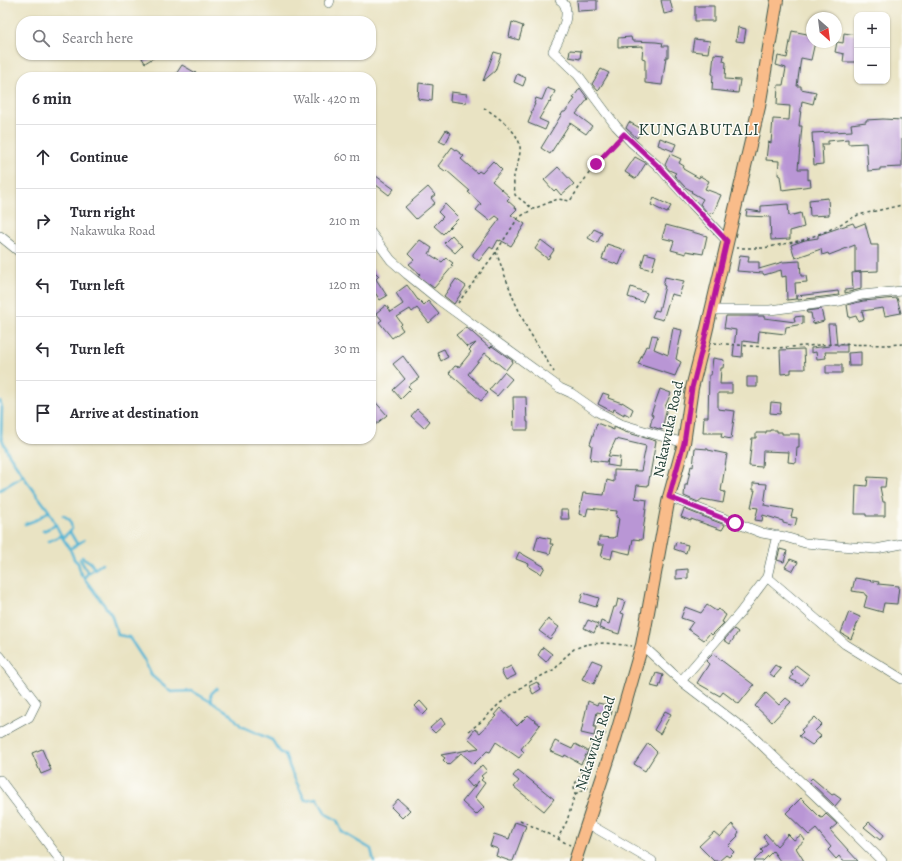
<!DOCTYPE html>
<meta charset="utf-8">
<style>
:root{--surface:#fff;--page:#f7f7f7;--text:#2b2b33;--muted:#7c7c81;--line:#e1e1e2}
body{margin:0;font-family:Alegreya,serif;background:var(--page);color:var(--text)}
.controls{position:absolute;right:12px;top:12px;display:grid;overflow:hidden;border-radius:8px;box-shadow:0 1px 3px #0004}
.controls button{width:36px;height:36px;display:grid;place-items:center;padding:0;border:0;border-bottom:1px solid var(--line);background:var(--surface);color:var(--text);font:20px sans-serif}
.compass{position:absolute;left:806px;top:12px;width:36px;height:36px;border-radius:50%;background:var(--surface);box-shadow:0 1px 3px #0004;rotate:152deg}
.stop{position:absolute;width:12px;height:12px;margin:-9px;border:3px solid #b5179e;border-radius:50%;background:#fff}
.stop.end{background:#b5179e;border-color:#fff;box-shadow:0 1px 4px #0008}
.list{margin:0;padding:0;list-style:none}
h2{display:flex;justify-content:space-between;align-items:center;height:52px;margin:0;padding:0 16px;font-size:17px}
h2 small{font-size:13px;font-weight:400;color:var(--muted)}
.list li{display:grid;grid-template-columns:26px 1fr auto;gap:12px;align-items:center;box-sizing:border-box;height:64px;padding:0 16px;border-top:1px solid var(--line)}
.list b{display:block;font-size:15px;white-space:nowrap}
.list p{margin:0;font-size:13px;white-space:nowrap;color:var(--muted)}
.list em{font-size:13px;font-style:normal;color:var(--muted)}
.icon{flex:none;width:22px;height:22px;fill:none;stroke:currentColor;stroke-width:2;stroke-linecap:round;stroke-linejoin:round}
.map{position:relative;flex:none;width:902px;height:861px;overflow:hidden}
.search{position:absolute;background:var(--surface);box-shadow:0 1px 3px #0004;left:16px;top:16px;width:360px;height:44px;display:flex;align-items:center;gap:10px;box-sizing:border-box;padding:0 14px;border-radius:16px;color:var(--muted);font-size:15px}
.panel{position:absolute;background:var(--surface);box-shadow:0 1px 3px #0004;left:16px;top:72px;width:360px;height:372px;border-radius:16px}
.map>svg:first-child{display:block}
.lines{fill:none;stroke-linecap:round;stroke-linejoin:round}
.stream{stroke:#56b6d5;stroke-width:2.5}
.building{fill:#b996d5}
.minor-casing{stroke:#3d5649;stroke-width:10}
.major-casing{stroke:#3d5649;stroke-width:14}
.path{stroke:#3d5649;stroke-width:1.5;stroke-dasharray:3 3;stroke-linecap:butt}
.minor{stroke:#fff;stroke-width:9}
.major{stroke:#f9bc8a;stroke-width:12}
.route{stroke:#b5179e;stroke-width:5}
.labels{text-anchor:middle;stroke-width:3;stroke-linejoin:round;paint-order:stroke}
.street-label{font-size:15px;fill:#1f3d34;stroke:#fdfcf7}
.quarter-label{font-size:17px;letter-spacing:1px;fill:#1f3d34;stroke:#fdfcf7}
</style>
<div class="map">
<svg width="902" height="861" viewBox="0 0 902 861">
<rect width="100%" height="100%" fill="#fdfcf7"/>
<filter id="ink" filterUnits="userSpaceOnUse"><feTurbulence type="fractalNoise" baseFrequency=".025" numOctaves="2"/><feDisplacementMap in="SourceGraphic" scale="8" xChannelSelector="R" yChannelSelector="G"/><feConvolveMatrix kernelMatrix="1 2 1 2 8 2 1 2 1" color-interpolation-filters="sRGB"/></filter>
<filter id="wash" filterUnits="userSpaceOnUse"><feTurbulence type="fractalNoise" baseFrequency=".012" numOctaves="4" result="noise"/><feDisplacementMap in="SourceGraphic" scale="16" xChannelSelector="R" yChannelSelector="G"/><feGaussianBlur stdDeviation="0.9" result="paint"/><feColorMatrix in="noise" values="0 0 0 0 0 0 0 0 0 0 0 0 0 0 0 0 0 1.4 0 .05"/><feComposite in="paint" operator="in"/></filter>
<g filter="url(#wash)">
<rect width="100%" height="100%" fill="#e9e3c3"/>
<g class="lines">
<!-- stream -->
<path class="stream" d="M0 401 2 408 1 437 8 453 26 480 49 511 62 537 70 549 74 559 78 563 81 574 111 614 118 635 129 637 144 660 152 676 171 692 192 691 213 703 230 713 241 726 272 740 280 752 285 755 292 773 305 800 317 798 326 814 337 820 342 832 371 849 374 861
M0 490 23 476
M25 524 36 520 49 511
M43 531 56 525
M70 532 77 544
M63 538 72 529 70 520 63 515
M49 541 62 535
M70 549 84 540
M82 557 90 562 95 569
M80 559 88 573
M84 578 88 573 102 564
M212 702 211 694 217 688"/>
</g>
<g id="blocks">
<!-- building -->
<path class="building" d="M577 0H597V10L578 11Z
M661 0H670L673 12 664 14Z
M695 6H714V21H695Z
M512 22 523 26 519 40 509 37Z
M738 27 746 29 744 42 736 41Z
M792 31 812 35V42H815L811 60 801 58 797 86H801V89L816 92 813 104 802 101 799 126H802L798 169H808V180L810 179 811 186 782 190 780 176 778 175 779 161 766 160 768 142 771 143 773 119 789 120 790 106 777 105 778 85H783L786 68 776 65 778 56 787 58Z
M844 33 856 35V62H843L844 54 835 52 837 42 843 43Z
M631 37 632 41 656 42 663 43 662 46H668V57H666L662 85 645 83V59L642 58 643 46 618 47V38Z
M694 39 710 41 708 53 692 51Z
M570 50 581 51 580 59 569 57Z
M494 52 501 54 495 71 483 81Z
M714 54 724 55 723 61 726 62 725 79 740 80 738 93 712 90 713 74H712Z
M146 55H158L145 63 142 58Z
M182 65 203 77H174Z
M601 69 609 73 598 91 592 84Z
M517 74 526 78 523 86 514 82Z
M419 83 433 85 432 101 418 99Z
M547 88 555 91 550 103 549 102 539 119 548 123 545 130 528 123 532 113 531 112 535 104H534L536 98 542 100Z
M580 88 588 99 576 114 592 126 586 134 570 123 550 154 541 148 563 112H565L575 99 573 98Z
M451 92 467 94 466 103 450 101Z
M883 119 902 120V167L880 168V170L868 171 866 143 848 144V139L828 141V144H822L823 164 814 165 812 133 852 131 851 124 866 122V120Z
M629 122 642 129 637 138 626 128Z
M446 130 451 133 445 144 439 141Z
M660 138 676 144 673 151 658 145Z
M452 147 464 156 461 159 477 173 479 171 482 173 493 161 502 170 492 181 510 197 507 200 517 209 511 215 525 224 511 246 500 240V241L498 240 493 249 490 247 479 261 473 256V254L500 219 496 216 490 221 476 210 481 204 468 192 470 191 446 170 445 171 438 166Z
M670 154 681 159 679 163 684 166 683 169 699 178 700 176 709 181 705 189 721 195 713 214 707 212 700 204 703 199 691 192 692 191 685 187 674 175 676 173 669 170 665 165Z
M635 157 646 163 636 179 625 172Z
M558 167 574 184 561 195 556 189 554 191 544 180Z
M376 176 394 189 389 195 371 181Z
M428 187 435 195 431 198 435 203 416 219 405 207Z
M654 198 671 206 667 213 651 205Z
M828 198 829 215 810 216 809 200Z
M445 204 459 218 443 234 434 226 443 217 438 212Z
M788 204 789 216 801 213 804 227 790 231V239L771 240 770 217 746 216 747 210 761 212V206Z
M853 223 855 227 865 223 871 245H878V271L855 272V245L829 255 828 253 822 255 821 249 795 258 791 245 805 240 818 238V235Z
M666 225 707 236 703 254 686 251V254L671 250 674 241 662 238Z
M594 229 602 233 597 243 588 238Z
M452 235 462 246 455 253 444 243Z
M420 240 432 248 429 254 442 262 446 258 453 263 451 265 453 266 434 288 418 276 420 274 409 264 414 260 408 254Z
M541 240 554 250 548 259 535 249Z
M607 244 625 250 619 265 602 259Z
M645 253 656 256 652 270 641 267Z
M740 255 749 256 748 262H759V269L783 262 800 261 801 276H806L807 282 795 283 796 299 787 300 786 276 782 277 781 270 764 275 763 273 737 271Z
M371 268 379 276 376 279 387 296 380 300 371 287Z
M861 272V289L845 293V290L853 289 852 273Z
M665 277 684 281 679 296 671 294 663 320 652 317 655 310 659 311 665 286 663 285Z
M456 279 466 286 454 304 444 296Z
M407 285 418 300H419L424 305 428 301 439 314 429 323 417 308 412 312 410 309 397 317 402 324 400 326 403 330 392 338 379 322 382 320 376 313 386 305 391 312 403 304 396 293Z
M631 287 647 293 643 302 628 297Z
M838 291 839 295 798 300 797 296Z
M897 298 901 313 885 316 883 308 862 311 864 319 858 321 856 316 849 318 847 305 863 301Z
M821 309 824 321 813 324 811 313H807L806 311Z
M726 316H764V318L795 322 794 317 803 316V324L786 327 785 334 759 331 758 343 743 341 742 357 733 356 736 330 724 328Z
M828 324H835L837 345H847V352H825L826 358 817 359 816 352 811 353V348L830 346Z
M466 327 490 348 492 346 513 361 506 370 485 353 468 374 488 393 481 401 449 373 455 366 459 367 471 352 469 350 476 343 467 347 456 335Z
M673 328 682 330 676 359 681 362 675 376 638 364 646 346 649 347 652 335 658 336 654 349 668 355Z
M444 349 448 357 441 361 437 352Z
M804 349 805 369H791V373L781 374 780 350Z
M861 352V366H849L848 353Z
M403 356 419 378 408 386 411 389 401 399 393 390 405 379 393 364Z
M713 358 724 360 723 368H721L720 384H732V393H718V409L735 411 731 439 721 437 722 433H703L704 417H708L709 375H711Z
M826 365H842V373H826Z
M504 372 512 379 497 396 489 390Z
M747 377H757V387H747Z
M660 389 671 393 665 407H667L662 430 650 426 653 415 651 414Z
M603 393 609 395 608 398 622 403V402L633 409 630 416 624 413V415L614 409 613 412 598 404Z
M371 397 387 415 374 426 371 423Z
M513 397H526L527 422H528V430H514Z
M771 402 781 403 780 414 770 413Z
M417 409 430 421 424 428 411 416Z
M597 423 614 430V427L625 432 656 441 648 486 637 485 635 498 647 500 642 540 633 539 630 554 613 550 611 559 601 557 604 545H598L599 537 614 538V537H616L619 518 616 517 617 511 588 508 586 516 579 514 583 493 604 495 607 480 614 482V470L641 471 646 446 616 439 608 456 620 457 619 467 607 465 608 458 606 462 590 460 592 445 590 444Z
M770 430H777V432H782V434H799V447H797L796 463 788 462 789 452 763 451 762 467 749 466 752 438H756V433H766V431H770Z
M695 448 708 449V450L727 454 721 491 725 492 723 503 702 499 698 502 684 496 685 485H687L691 466 693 467Z
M868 477 886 478 885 487H880L883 502H885V516H866V514H855L856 485 867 486Z
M753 483 767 484 764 505 793 510 791 517 797 518 795 526 783 523V521L763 515 762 521 755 520 758 508 751 507 755 490H753Z
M684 509 725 525 722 530 691 519V521L681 517Z
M561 510H568L569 519H561Z
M538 536 551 539 550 544H553L550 554 534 550Z
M676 542 688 545 686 553 674 549Z
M780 549 787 551 784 562 777 560Z
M519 552 545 567 541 574 528 566 529 564 516 559Z
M790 559 798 562 793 571 785 567Z
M688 569V578L676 579V570Z
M855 578 879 582 878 584 899 586 897 604 884 603 882 612 864 607 867 596 865 595V593L852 591Z
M583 593 599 598 596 607 580 602Z
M618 599 625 601 621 613 624 614 619 634 599 628 601 621 609 624 614 607H616Z
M707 605 716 611 718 609 726 615 722 622 724 623 712 635 710 633 704 640 688 629 693 622 681 618 685 607 701 613Z
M849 612 860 617 851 639 841 633Z
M548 619 559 627 550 639 539 631Z
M588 620 598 624 594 633 584 628Z
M734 629 738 632 730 644 724 640Z
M543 647 552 654 546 662 538 655Z
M713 654 754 685 739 704 723 692 720 696 697 683 709 664 706 661Z
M592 660 602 664 594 684 582 679Z
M775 665 781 669 774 677 769 673Z
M796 665 809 675 802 685 790 679 793 675 791 673Z
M511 666 516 675 506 680 501 671Z
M656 673 663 675 659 688 651 686Z
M537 682 541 689 533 694 529 686Z
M766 693 779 705 786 698 791 702 772 722 755 706Z
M420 701 428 710 423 715 415 706Z
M588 701 597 705 598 703 607 705 606 709 612 711 611 715 597 712 594 727H596L594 736 581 733Z
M500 708 517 726 528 715 540 725 521 749 524 752 519 758 496 742 490 752 487 751 474 764 461 753 448 765 443 760 445 758 441 755 479 748 468 738 475 729 480 733 496 716 494 715Z
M665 711 671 714 660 734 654 730Z
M815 717 822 724 815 731 821 736 812 745 799 736 803 732 801 730Z
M441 718 445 724 435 733 430 728Z
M555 741 572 749 575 744 588 751 581 764 565 755 564 757 550 751Z
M648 743 657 752 645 771 634 764Z
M42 749 51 770 41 774 32 753Z
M482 765 487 771 481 776 483 778 481 780 485 783 475 797 484 807 476 815 462 802 479 781 472 787 466 780Z
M518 770 554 799 544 811 514 787 519 781 513 776Z
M812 778 832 795 834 794 841 799 835 806 809 781Z
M801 798 820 817 822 818 826 814 837 824 830 830 858 861H843L839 856 836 859 828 850 831 847 816 829 809 835 786 813Z
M398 799 410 810 402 818 391 807Z
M515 822 526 826 513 861H510L496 856 498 849 490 846 494 834 509 839Z
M869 822 884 835 880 840 864 827Z
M732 824 739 832 737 835 738 836 728 846 734 852 729 857 726 855 719 861H714L699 846 714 832 720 837Z
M766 834 777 846 788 834 794 840 801 835 805 840 796 848 804 861H780L773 851 763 861H754L763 852 761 850 768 844 763 837Z"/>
</g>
</g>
<g filter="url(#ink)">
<use href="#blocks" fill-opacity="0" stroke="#3d5649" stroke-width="1"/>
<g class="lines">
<!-- minor casing -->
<g class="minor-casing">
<path id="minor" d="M560 0C575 9 559 39 553 51L578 75 616 126 632 143 658 166 692 204 727 241
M329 3 330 0
M371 233 391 260 407 274 439 300 560 388 571 393 598 412 621 424 684 443
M0 236 21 253
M712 310H770L840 301 862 295 902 291
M669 497 762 533 785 537 805 543 876 549 902 544
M767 577 845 644 902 679
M642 645 681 681 749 733 839 818 882 861
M0 656 36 703 29 717 0 733
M681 681 740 613 767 577 777 535
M0 780 61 861
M587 823 652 861"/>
</g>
<!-- major casing -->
<g class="major-casing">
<path id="major" d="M575 861 615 739 642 645 669 497 684 443 692 388 704 341 759 107 777 0"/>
</g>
<!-- path -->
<path class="path" d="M484 108C496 115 518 131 520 146 521 156 516 167 514 176 513 182 515 189 515 195L533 209
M736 248H764L803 240 827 231 858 215 902 205
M496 252 514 300 527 328 554 372
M458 303 496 252 518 218 533 209 558 199 570 201 596 163 618 139
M714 343 776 348 834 344 887 345 902 344
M469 731 482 721 499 704 526 684 555 669 564 658 574 649 587 644 605 643 632 646
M575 794 589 787
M520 820 570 845
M559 840V836L567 821 575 794 574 786 584 767 591 745 600 733 606 734"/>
<!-- minor -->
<use href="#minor" class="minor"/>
<!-- major -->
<use href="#major" class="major"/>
</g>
</g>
<g class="lines" filter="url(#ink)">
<!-- route -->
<path class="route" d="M596 164 624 134 658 166 692 204 727 241 704 341 692 388 684 443 669 497 735 523"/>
</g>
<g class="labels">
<!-- street labels -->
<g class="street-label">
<text transform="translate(668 429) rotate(-78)" y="5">Nakawuka Road</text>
<text transform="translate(595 743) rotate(-72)" y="5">Nakawuka Road</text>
</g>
<!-- quarter labels -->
<g class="quarter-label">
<text x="699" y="135">KUNGABUTALI</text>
</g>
</g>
</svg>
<div class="controls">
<button>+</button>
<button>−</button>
</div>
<svg class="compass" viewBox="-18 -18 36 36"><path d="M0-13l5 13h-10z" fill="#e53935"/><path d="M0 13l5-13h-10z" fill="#7c7c81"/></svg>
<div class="stop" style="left:735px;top:523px"></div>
<div class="stop end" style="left:596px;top:164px"></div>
<div class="search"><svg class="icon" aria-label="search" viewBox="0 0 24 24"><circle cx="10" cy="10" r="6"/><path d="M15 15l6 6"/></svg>Search here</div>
<section class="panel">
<h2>6 min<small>Walk · 420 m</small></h2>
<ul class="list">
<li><svg class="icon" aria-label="ahead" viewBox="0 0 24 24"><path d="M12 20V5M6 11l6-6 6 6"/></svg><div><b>Continue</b></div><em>60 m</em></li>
<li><svg class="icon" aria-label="right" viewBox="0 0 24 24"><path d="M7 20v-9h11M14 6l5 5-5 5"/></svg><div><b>Turn right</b><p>Nakawuka Road</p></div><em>210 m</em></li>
<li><svg class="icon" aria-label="left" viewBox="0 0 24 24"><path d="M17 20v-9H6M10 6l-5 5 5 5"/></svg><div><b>Turn left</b></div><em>120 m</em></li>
<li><svg class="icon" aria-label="left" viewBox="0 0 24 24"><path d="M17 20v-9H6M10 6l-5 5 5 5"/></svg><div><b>Turn left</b></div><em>30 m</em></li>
<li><svg class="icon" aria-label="arrive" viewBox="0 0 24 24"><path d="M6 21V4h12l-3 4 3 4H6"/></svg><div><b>Arrive at destination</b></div></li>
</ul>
</section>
</div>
